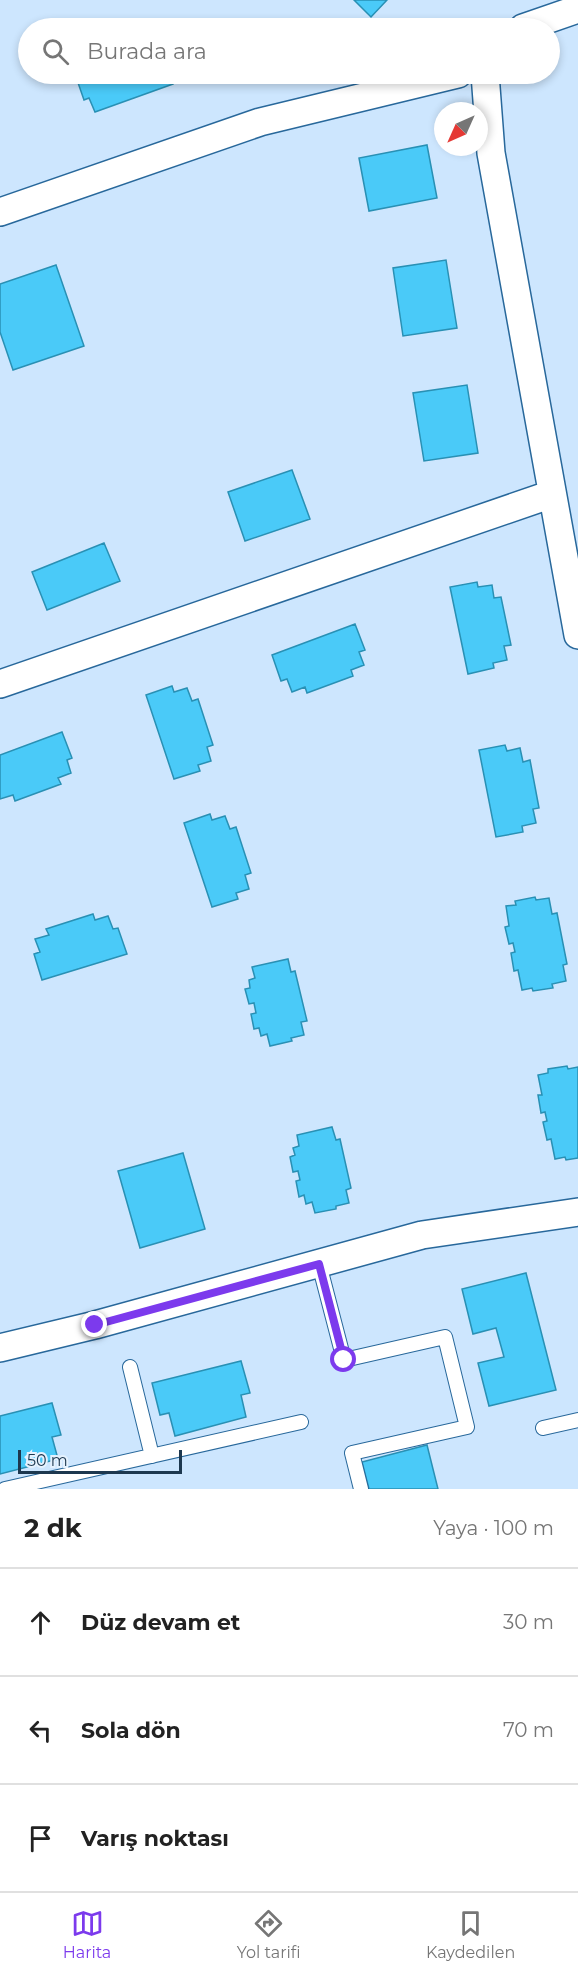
<!DOCTYPE html>
<html lang="tr">
<meta charset="utf-8">
<style>
:root{--surface:#fff;--page:#f2f2f2;--text:#222;--muted:#767676;--line:#e0e0e0;--accent:#7c3aed}
body{margin:0;font-family:Montserrat,sans-serif;background:var(--page);color:var(--text)}
.compass{position:absolute;left:434px;top:102px;width:54px;height:54px;border-radius:50%;background:var(--surface);box-shadow:0 3px 9px #0003;rotate:225deg}
.scale{position:absolute;left:18px;bottom:15px;width:164px;box-sizing:border-box;padding-left:6px;border:3px solid #1d384f;border-top:0;font-size:16px;line-height:21px;white-space:nowrap;color:#1d384f;-webkit-text-stroke:4px #e5f2fe;paint-order:stroke}
.stop{position:absolute;width:18px;height:18px;margin:-14px;border:4px solid #7c3aed;border-radius:50%;background:#fff}
.stop.end{background:#7c3aed;border-color:#fff;box-shadow:0 2px 6px #0008}
.list{margin:0;padding:0;list-style:none}
h2{display:flex;justify-content:space-between;align-items:center;height:78px;margin:0;padding:0 24px;font-size:26px}
h2 small{font-size:20px;font-weight:400;color:var(--muted)}
.list li{display:grid;grid-template-columns:39px 1fr auto;gap:18px;align-items:center;box-sizing:border-box;height:108px;padding:0 24px;border-top:2px solid var(--line)}
.list b{display:block;font-size:22px;white-space:nowrap}
.list em{font-size:20px;font-style:normal;color:var(--muted)}
.icon{flex:none;width:33px;height:33px;fill:none;stroke:currentColor;stroke-width:2;stroke-linecap:round;stroke-linejoin:round}
.map{position:relative;flex:none;width:578px;height:1489px;overflow:hidden}
.search{position:absolute;background:var(--surface);box-shadow:0 3px 9px #0003;left:18px;right:18px;top:18px;height:66px;display:flex;align-items:center;gap:15px;box-sizing:border-box;padding:0 21px;border-radius:33px;color:var(--muted);font-size:22px}
.sheet{height:402px;background:var(--surface)}
nav{display:flex;justify-content:space-around;align-items:center;box-sizing:border-box;height:84px;border-top:2px solid var(--line);background:var(--surface);font-size:16px;color:var(--muted)}
nav a{display:grid;justify-items:center;gap:3px}
nav .on{color:var(--accent)}
.map>svg:first-child{display:block}
.building{fill:#4acaf8;stroke:#2990b4;stroke-width:1.5}
.lines{fill:none;stroke-linecap:round;stroke-linejoin:round}
.lane-casing{stroke:#28689b;stroke-width:16}
.street-casing{stroke:#28689b;stroke-width:30}
.lane{stroke:#fff;stroke-width:14}
.street{stroke:#fff;stroke-width:27}
.route{stroke:#7c3aed;stroke-width:8}
</style>
<div class="map">
<svg width="578" height="1489" viewBox="0 0 578 1489">
<rect width="100%" height="100%" fill="#cde6fe"/>
<!-- building -->
<path class="building" d="M354 0H387L371 17Z
M75 74H169L173 84 95 112 89 98 84 100Z
M427 145 437 198 369 211 359 158Z
M446 260 457 328 403 336 393 268Z
M56 265 84 346 13 370 0 332V284Z
M467 385 478 453 424 461 413 393Z
M292 470 310 519 245 541 228 492Z
M104 543 120 581 47 610 32 572Z
M477 582 478 587 492 585 494 598 501 597 511 645 504 646 507 660 493 663 494 668 468 674 450 587Z
M355 624 365 650 359 652 364 665 351 670 353 676 307 693 305 687 292 692 287 679 281 681 272 655Z
M172 686 174 692 187 688 192 701 198 699 213 745 207 747 211 761 198 765 200 771 174 779 146 695Z
M62 732 72 758 67 760 71 773 58 778 61 784 15 801 13 795 0 799V755Z
M505 745 507 751 520 748 523 762 530 760 539 808 533 809 536 823 522 826 523 832 496 837 479 750Z
M210 814 212 820 225 816 230 829 236 827 251 873 245 875 249 889 236 893 238 899 212 907 184 823Z
M535 897 536 900 549 898 552 914 557 913 567 964 563 965 566 981 552 984 553 988 533 991 532 988 522 990 518 970 514 971 511 953 515 952 513 943 509 944 505 927 509 926 506 906 516 905 515 901Z
M93 914 95 920 108 916 113 929 118 928 127 954 42 980 34 954 40 952 35 939 49 935 46 929Z
M288 959 291 972 295 971 307 1021 301 1022 304 1035 291 1038 292 1041 270 1046 267 1034 261 1036 259 1028 254 1029 251 1014 256 1013 254 1003 249 1004 245 989 250 988 249 980 255 978 252 967Z
M567 1066 568 1069 578 1067V1158L566 1160 565 1157 555 1159 551 1139 547 1140 543 1122 547 1121 545 1112 541 1113 538 1095H542L538 1075 548 1073V1069Z
M332 1127 336 1140 340 1139 351 1188 346 1190 349 1203 336 1206V1209L315 1213 312 1202 306 1204 304 1195 299 1197 296 1181 300 1180 298 1171 293 1172 290 1157 295 1155 293 1148 299 1146 297 1135Z
M183 1153 205 1229 140 1248 118 1171Z
M526 1273 556 1390 489 1406 478 1363 504 1357 496 1328 473 1334 462 1289Z
M241 1361 250 1393 241 1395 246 1417 175 1436 169 1413 160 1415 152 1383Z
M52 1403 61 1435 52 1437 58 1459 0 1474V1416Z
M427 1445 438 1489H369L362 1462Z"/>
<g class="lines">
<!-- lane casing -->
<g class="lane-casing">
<path id="lane" d="M319 1264 344 1360 445 1337 467 1427 352 1453 361 1489
M130 1367 152 1456
M543 1428 578 1420
M5 1489 301 1422"/>
</g>
<!-- street casing -->
<g class="street-casing">
<path id="street" d="M523 28 578 9
M485 74 491 153 578 635
M0 212 260 122 458 74
M0 684 552 494
M0 1348 95 1325 422 1235 578 1212"/>
</g>
<!-- lane -->
<use href="#lane" class="lane"/>
<!-- street -->
<use href="#street" class="street"/>
</g>
<g class="lines">
<!-- route -->
<path class="route" d="M95 1325 319 1264 344 1360"/>
</g>
</svg>
<svg class="compass" viewBox="-18 -18 36 36"><path d="M0-13l5 13h-10z" fill="#e53935"/><path d="M0 13l5-13h-10z" fill="#767676"/></svg>
<div class="scale">50 m</div>
<div class="stop" style="left:344px;top:1360px"></div>
<div class="stop end" style="left:95px;top:1325px"></div>
<div class="search"><svg class="icon" aria-label="search" viewBox="0 0 24 24"><circle cx="10" cy="10" r="6"/><path d="M15 15l6 6"/></svg>Burada ara</div>
</div>
<section class="sheet">
<h2>2 dk<small>Yaya · 100 m</small></h2>
<ul class="list">
<li><svg class="icon" aria-label="ahead" viewBox="0 0 24 24"><path d="M12 20V5M6 11l6-6 6 6"/></svg><div><b>Düz devam et</b></div><em>30 m</em></li>
<li><svg class="icon" aria-label="left" viewBox="0 0 24 24"><path d="M17 20v-9H6M10 6l-5 5 5 5"/></svg><div><b>Sola dön</b></div><em>70 m</em></li>
<li><svg class="icon" aria-label="arrive" viewBox="0 0 24 24"><path d="M6 21V4h12l-3 4 3 4H6"/></svg><div><b>Varış noktası</b></div></li>
</ul>
</section>
<nav>
<a class="on"><svg class="icon" aria-label="map" viewBox="0 0 24 24"><path d="M3 6l6-2 6 2 6-2v14l-6 2-6-2-6 2zM9 4v14M15 6v14"/></svg>Harita</a>
<a><svg class="icon" aria-label="directions" viewBox="0 0 24 24"><path d="M12 3l9 9-9 9-9-9zM9 14v-3h6M13 9l2 2-2 2"/></svg>Yol tarifi</a>
<a><svg class="icon" aria-label="saved" viewBox="0 0 24 24"><path d="M7 4h10v16l-5-4-5 4z"/></svg>Kaydedilen</a>
</nav>
